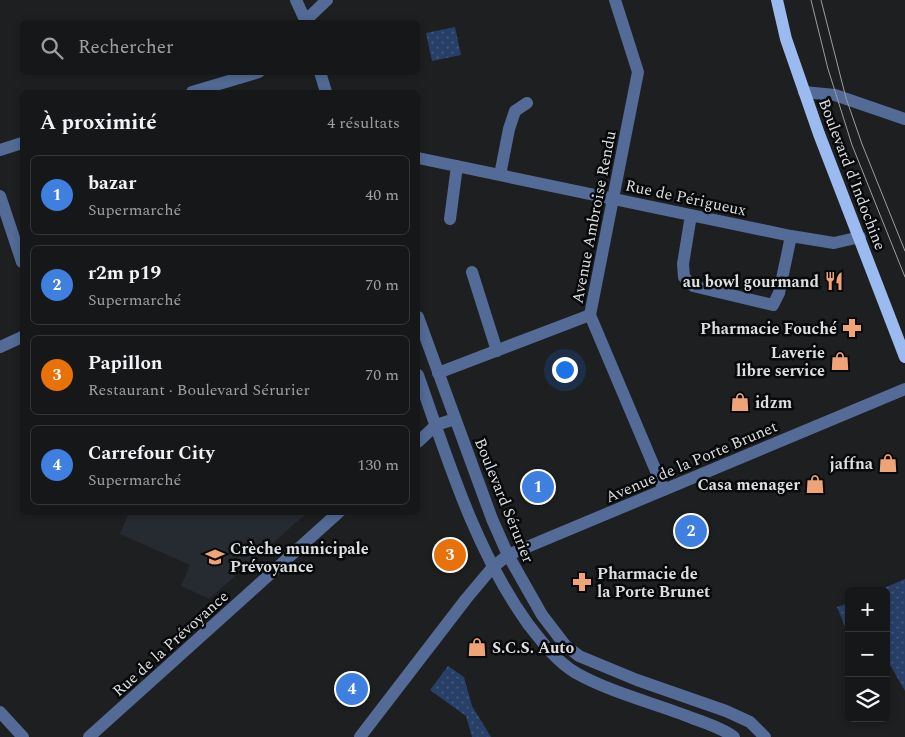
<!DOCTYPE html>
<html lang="fr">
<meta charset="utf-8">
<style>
:root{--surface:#161719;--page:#232426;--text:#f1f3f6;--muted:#9e9fa2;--line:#353638;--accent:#7c3aed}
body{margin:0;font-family:Spectral,serif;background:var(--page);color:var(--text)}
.controls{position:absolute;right:15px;bottom:15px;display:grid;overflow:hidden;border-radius:8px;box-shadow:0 2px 8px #0003}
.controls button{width:45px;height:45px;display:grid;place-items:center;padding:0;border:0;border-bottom:1px solid var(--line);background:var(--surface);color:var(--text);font:25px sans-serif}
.you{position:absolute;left:564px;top:369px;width:18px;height:18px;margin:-12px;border:4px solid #fff;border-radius:50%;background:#1a73e8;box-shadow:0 0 0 8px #1a73e833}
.badge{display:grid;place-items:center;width:32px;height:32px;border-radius:50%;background:var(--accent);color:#fff;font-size:16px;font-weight:700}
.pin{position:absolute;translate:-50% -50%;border:2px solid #fff;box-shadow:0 1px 5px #0006}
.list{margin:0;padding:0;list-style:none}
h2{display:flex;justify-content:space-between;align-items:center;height:65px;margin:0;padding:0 20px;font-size:21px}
h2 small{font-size:16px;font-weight:400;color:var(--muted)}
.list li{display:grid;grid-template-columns:32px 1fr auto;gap:15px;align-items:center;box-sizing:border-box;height:80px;margin:0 10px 10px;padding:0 10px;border:1px solid var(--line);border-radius:8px}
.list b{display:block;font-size:19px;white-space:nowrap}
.list p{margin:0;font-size:16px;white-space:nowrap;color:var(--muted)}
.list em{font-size:16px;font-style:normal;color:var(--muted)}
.icon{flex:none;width:28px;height:28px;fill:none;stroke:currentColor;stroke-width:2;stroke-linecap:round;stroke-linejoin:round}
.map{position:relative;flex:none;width:905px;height:737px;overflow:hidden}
.search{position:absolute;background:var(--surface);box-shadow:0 2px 8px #0003;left:20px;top:20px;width:400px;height:55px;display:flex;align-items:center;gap:12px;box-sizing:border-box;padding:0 18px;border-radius:8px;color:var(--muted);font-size:19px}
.panel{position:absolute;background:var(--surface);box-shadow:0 2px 8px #0003;left:20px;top:90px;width:400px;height:425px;border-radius:8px}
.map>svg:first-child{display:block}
.built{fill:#262a31}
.park{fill:url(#park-dots)}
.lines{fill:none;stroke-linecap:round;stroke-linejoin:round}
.minor{stroke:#536b96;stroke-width:12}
.major{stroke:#9bbaf0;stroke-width:12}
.tram{stroke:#9d9ea0;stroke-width:1}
.labels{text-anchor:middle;stroke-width:5;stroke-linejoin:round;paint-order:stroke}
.street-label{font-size:16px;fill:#dddee0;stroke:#08090a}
.poi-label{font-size:16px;font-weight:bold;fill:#dddee0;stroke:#08090a;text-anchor:end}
</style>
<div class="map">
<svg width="905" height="737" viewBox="0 0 905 737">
<defs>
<pattern id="park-dots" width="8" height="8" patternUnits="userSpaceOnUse" patternTransform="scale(1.25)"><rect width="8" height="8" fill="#283f68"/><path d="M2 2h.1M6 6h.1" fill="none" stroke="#475a7d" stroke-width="1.8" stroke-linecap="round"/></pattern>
</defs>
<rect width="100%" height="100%" fill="#1e1f21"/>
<!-- built -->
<path class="built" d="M129 513V512L307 513 209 599 181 586 190 565 120 534Z"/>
<!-- park -->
<path class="park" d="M455 27 461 55 432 61 426 33Z
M905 579V691L886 658V591H877Z
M849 603V637L837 607Z
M448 666 464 677 472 706 491 737H472L466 716 430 690Z"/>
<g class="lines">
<!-- minor -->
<path class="minor" d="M296 0 306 22
M615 0 638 72 590 315 664 490
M306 20 327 0
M320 72 326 92
M192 92 259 72
M804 92 835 95 905 119
M0 150 22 143
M418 158 791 236 834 243 860 237
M500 175 509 129 515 111 527 103
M0 196 22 262
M691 215 683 264 684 277 693 286 773 305 779 293 791 236
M450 219 457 166
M472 272 497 351
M418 317 492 519 508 555 542 615 565 645 579 656 637 680 726 711 750 722 765 737
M0 347 22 337
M438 373 590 315
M418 375C448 460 475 550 528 624 542 642 556 661 576 673 612 693 654 703 692 718 706 723 722 728 734 737
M418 442 436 425 455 419
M0 712 23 737
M89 737 339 512
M360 737 466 599 492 568 508 555 905 389"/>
<!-- major -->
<path class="major" d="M777 0 786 39 819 134 905 357"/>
<!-- tram -->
<path class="tram" d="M811 0 828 69 852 145 905 277
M821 0 846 98 862 144 905 251"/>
</g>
<!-- icons -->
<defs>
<g id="restaurant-bare" transform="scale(1.5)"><path d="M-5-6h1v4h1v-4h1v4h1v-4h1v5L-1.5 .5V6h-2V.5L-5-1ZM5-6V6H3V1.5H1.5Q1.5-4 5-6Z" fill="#efa376" stroke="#08090a" stroke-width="2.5" paint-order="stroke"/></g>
<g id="pharmacy-bare" transform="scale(1.5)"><path d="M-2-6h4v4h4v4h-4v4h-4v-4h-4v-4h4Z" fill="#efa376" stroke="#08090a" stroke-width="2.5" paint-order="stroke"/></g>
<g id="shop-bare" transform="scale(1.5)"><path d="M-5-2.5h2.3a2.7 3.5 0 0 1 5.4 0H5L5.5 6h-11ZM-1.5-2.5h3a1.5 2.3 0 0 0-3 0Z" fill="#efa376" stroke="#08090a" stroke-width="2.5" paint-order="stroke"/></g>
<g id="school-bare" transform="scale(1.5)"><path d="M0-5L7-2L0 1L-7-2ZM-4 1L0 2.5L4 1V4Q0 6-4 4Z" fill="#efa376" stroke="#08090a" stroke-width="2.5" paint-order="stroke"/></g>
</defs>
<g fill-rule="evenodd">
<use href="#restaurant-bare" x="834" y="281"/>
<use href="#pharmacy-bare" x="852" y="328"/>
<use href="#shop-bare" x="840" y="361"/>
<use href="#shop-bare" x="740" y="402"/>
<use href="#shop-bare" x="888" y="463"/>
<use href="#shop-bare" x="815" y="484"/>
<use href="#school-bare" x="215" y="557"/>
<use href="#pharmacy-bare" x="582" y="582"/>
<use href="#shop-bare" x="477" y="647"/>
</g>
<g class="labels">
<!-- street labels -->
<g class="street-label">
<text transform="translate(853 174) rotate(69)" y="6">Boulevard d'Indochine</text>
<text transform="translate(686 197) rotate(12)" y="6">Rue de Périgueux</text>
<text transform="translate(593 217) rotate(-79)" y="6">Avenue Ambroise Rendu</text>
<text transform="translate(691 461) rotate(-23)" y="6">Avenue de la Porte Brunet</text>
<text transform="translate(505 500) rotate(68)" y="6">Boulevard Sérurier</text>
<text transform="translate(170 643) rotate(-42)" y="6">Rue de la Prévoyance</text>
</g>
<!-- poi labels -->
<g class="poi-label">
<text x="819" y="287">au bowl gourmand</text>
<text x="837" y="334">Pharmacie Fouché</text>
<text x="825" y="358">Laverie<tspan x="825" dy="18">libre service</tspan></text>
<text x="755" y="408" text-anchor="start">idzm</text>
<text x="873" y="469">jaffna</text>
<text x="800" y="490">Casa menager</text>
<text x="230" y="554" text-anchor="start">Crèche municipale<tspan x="230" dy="18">Prévoyance</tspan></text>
<text x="597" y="579" text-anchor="start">Pharmacie de<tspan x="597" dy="18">la Porte Brunet</tspan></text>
<text x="492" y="653" text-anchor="start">S.C.S. Auto</text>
</g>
</g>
</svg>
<div class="controls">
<button>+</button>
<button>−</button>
<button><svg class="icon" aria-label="layers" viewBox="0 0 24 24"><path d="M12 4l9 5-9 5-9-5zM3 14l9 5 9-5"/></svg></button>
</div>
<div class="you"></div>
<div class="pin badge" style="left:538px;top:487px;background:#3f7fe0">1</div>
<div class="pin badge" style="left:691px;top:531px;background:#3f7fe0">2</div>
<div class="pin badge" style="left:450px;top:555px;background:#e8710a">3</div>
<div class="pin badge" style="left:352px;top:689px;background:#3f7fe0">4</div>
<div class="search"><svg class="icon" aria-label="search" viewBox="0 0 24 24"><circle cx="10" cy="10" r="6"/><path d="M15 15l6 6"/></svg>Rechercher</div>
<section class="panel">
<h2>À proximité<small>4 résultats</small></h2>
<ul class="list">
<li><span class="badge" style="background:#3f7fe0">1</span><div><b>bazar</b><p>Supermarché</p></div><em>40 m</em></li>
<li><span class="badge" style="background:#3f7fe0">2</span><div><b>r2m p19</b><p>Supermarché</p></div><em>70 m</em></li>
<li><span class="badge" style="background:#e8710a">3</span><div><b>Papillon</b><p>Restaurant · Boulevard Sérurier</p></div><em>70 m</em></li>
<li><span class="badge" style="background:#3f7fe0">4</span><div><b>Carrefour City</b><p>Supermarché</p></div><em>130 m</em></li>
</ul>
</section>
</div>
